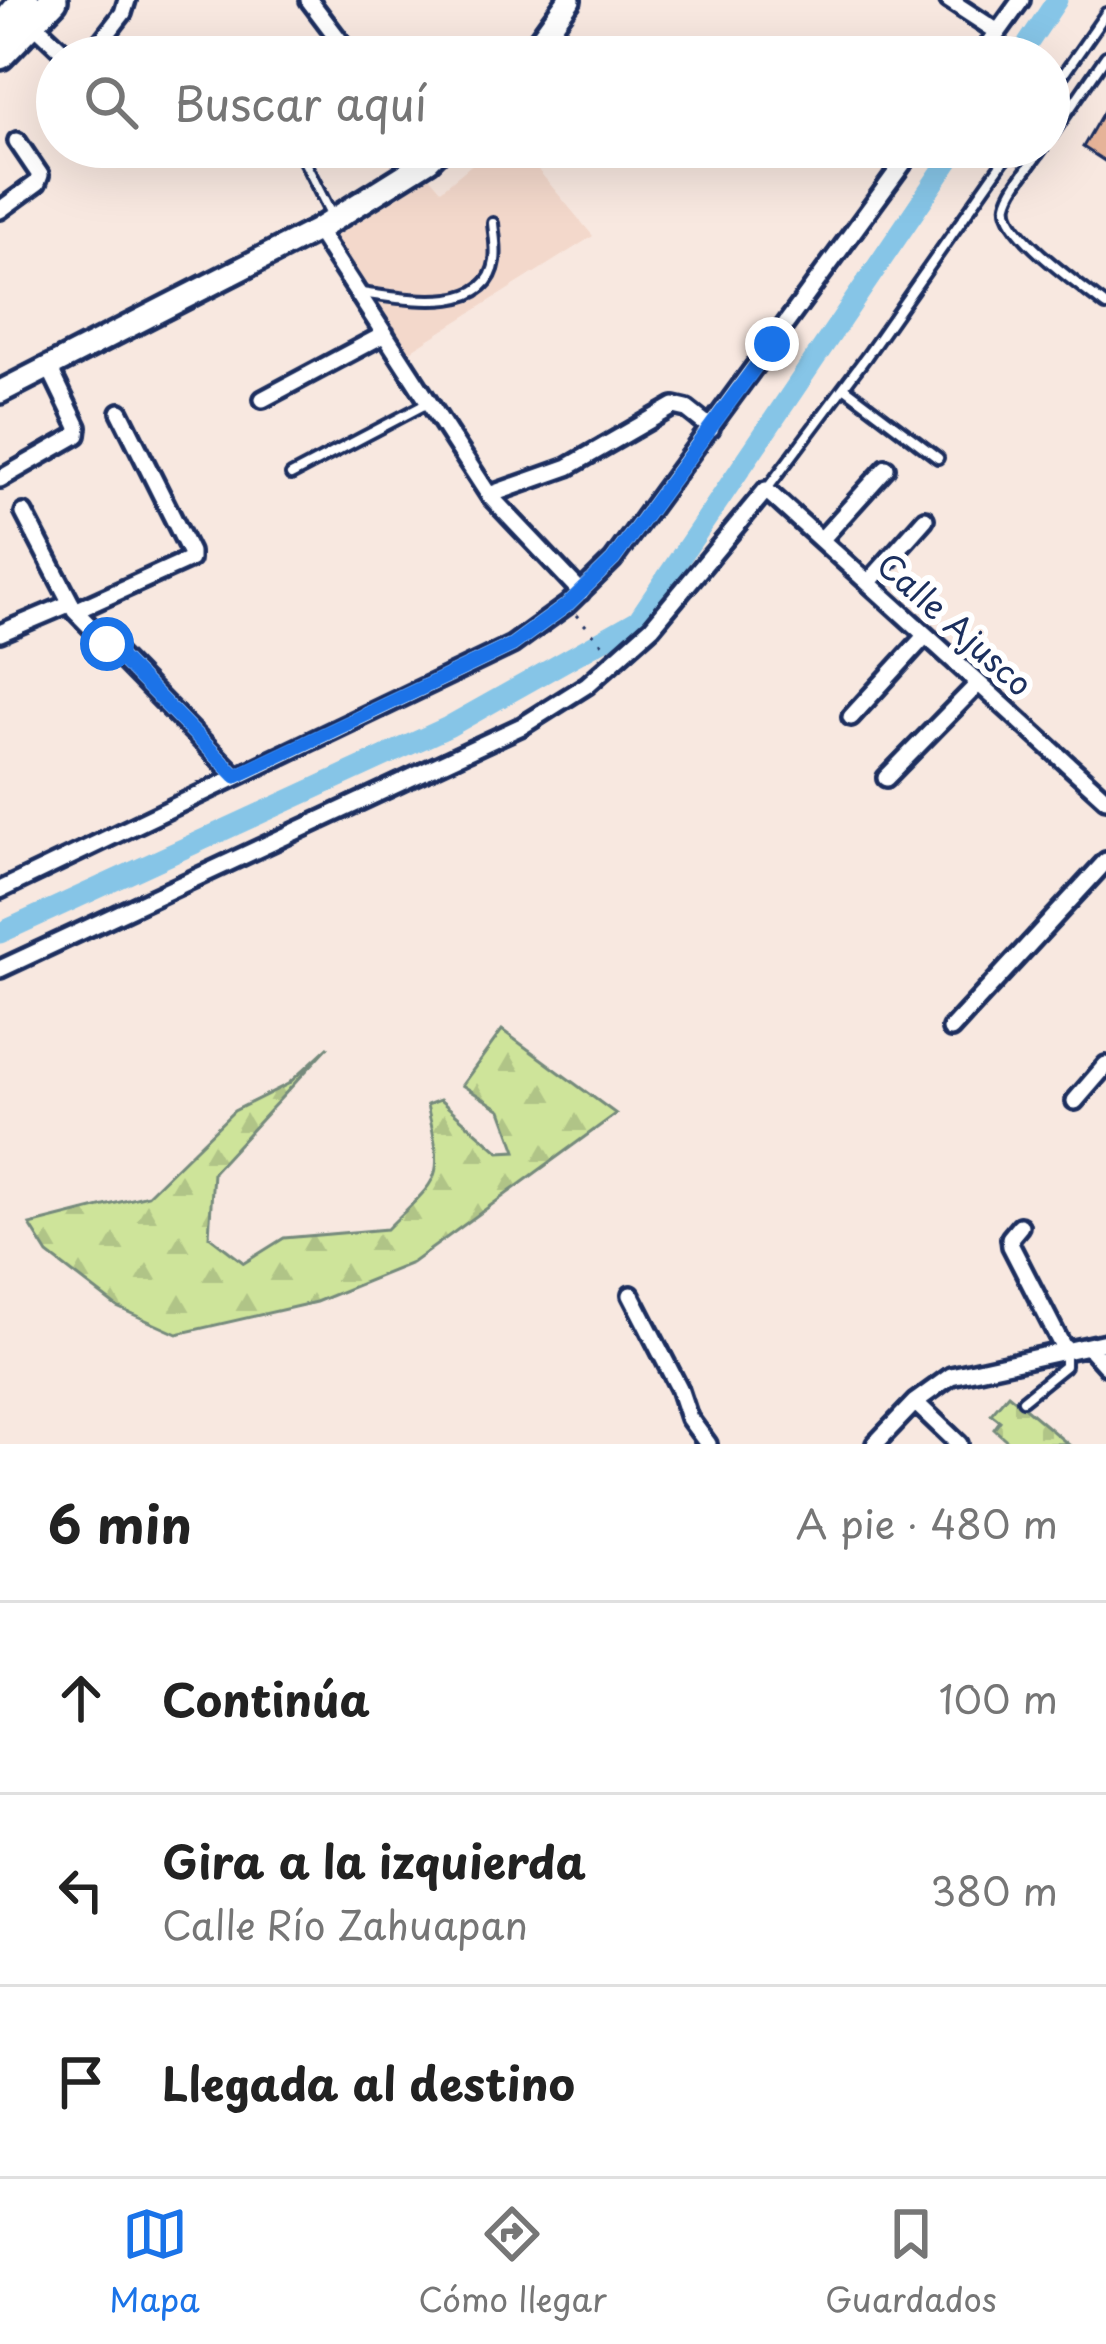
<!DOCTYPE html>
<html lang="es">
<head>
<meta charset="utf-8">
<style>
	body { margin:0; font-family:"Playpen Sans",sans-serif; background:#f2f2f2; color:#222 }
	.stop { position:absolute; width:36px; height:36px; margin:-27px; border:9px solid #1a73e8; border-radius:50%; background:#fff }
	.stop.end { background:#1a73e8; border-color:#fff; box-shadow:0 3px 12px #0008 }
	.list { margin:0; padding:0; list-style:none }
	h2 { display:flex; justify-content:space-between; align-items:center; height:156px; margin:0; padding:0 48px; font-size:51px }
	h2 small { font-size:39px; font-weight:400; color:#767676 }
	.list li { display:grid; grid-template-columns:78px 1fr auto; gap:36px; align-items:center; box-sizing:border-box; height:192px; padding:0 48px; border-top:3px solid #e0e0e0 }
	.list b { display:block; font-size:45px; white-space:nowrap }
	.list p { margin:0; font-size:39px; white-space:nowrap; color:#767676 }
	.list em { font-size:39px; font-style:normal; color:#767676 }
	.icon { flex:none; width:66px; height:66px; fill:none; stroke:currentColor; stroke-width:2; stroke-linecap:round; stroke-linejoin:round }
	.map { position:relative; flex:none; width:1106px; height:1444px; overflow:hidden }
	.search { position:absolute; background:#fff; box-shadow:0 12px 48px #0002; left:36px; right:36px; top:36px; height:132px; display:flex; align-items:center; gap:30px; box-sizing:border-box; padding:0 42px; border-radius:66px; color:#767676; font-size:45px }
	.sheet { height:732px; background:#fff }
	nav { display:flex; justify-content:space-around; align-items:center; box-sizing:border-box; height:168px; border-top:3px solid #e0e0e0; background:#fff; font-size:33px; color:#767676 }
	nav a { display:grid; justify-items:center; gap:6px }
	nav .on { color:#1a73e8 }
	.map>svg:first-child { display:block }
</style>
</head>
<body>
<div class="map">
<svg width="1106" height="1444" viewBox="0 0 1106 1444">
	<defs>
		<pattern id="forest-firs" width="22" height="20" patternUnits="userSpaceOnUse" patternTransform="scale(3)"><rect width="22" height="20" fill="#cee49a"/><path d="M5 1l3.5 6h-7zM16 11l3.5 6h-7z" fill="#b0c487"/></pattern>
		<pattern id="cemetery-stones" width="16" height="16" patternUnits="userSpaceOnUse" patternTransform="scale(3)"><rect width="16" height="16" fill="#cee49a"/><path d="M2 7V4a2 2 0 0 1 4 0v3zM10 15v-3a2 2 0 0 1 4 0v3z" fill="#b0c487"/></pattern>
	</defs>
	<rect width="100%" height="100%" fill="#f8e8e0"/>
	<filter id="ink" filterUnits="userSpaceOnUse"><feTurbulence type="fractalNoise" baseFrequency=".00833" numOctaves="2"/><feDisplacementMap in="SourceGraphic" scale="24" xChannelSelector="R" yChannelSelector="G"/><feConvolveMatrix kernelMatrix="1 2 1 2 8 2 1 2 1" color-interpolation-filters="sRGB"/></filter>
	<g filter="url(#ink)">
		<path fill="#f3d8cb" d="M493,147h26l74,89 -186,117 -77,-116 98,-62 13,15z"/>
		<path fill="url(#forest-firs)" stroke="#748a7c" stroke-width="3" d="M502,1030l114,84 -204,149 -96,39 -139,32 -60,-27 -69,-53 -18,-29 118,-30 86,-84 54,-27 41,-38 -116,126 -4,64 35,27 40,-25 103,-9c54,-54 58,-47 40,-124l13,-5 59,52 17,-1 -15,-41 -39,-25z"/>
		<path fill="url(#cemetery-stones)" stroke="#748a7c" stroke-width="3" d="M1008,1394l60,50h-57l-17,-15 6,-8 -9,-7z"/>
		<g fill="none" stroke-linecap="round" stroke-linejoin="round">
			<path stroke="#86c5e7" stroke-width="21" d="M1019,57l38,-57
				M0,933l448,-206 190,-107 320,-473"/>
		</g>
		<path fill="#e6b499" stroke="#1b2f5e" stroke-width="3" d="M1106,107v55l-23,-15z"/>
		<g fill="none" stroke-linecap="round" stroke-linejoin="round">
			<defs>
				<path id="lane" d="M1049,95l57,-82
					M1049,139l57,-83
					M297,147l36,71
					M1043,147c-10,16 -32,39 -36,57 -6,28 77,84 99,102
					M360,293c38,4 127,25 135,-32 2,-12 -1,-26 -2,-38
					M844,387l94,71
					M291,475l137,-72
					M767,489l99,-132 147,-210
					M1023,1400l42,-34v-14"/>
				<path id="street" d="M309,0l43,57
					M949,0l49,32
					M32,22l37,35
					M89,57l34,-44 4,-13
					M980,57l41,-57
					M0,210l37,-27 3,-8 -23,-34
					M317,230l172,265 92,97
					M263,399l122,-65
					M0,479l77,-44 1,-8 -28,-58
					M489,495l79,-28 106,-61 13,3 24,19
					M24,513l51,98 161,165
					M821,540l65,-72
					M868,583l57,-64
					M75,611l115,-52v-7l-70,-140
					M0,633l71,-30
					M851,717l74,-81
					M886,778l92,-94
					M0,890l512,-245 55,-40 46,-45 302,-413
					M0,969l522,-243 65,-41 65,-58 114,-137 340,309
					M951,1029l155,-168
					M1075,1101l31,-36
					M1020,1226l-10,12 1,8 54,105
					M631,1295l48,93 10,30 19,26
					M1089,1347l17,19
					M915,1402l44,42
					M875,1444l40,-42 36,-26 155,-34"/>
				<path id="secondary" d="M528,57l41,-57
					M0,392l317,-162 112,-70 13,-13"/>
				<path id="highway" d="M0,30l25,-30
					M0,55l53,-55"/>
			</defs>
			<use href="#lane" stroke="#1b2f5e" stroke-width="16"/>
			<use href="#street" stroke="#1b2f5e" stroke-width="24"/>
			<use href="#secondary" stroke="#1b2f5e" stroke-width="30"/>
			<use href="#highway" stroke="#1b2f5e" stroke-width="36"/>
			<path stroke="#1b2f5e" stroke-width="3" stroke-dasharray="3 9" stroke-linecap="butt" d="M576,615l30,33"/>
			<use href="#lane" stroke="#fff" stroke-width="8"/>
			<use href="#street" stroke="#fff" stroke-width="15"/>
			<use href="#secondary" stroke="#fff" stroke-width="21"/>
			<use href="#highway" stroke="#fff" stroke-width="27"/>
		</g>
	</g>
	<g fill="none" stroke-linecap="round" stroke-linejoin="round" filter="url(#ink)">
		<path stroke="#1a73e8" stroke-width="15" d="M107,644l129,132 276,-131 55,-40 46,-45 159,-216"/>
	</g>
	<g text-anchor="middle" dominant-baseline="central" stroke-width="12" stroke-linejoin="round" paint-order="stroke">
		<g font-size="33" fill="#1b2f5e" stroke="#fff">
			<text transform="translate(956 623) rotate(42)">Calle Ajusco</text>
		</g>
	</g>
</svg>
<div class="stop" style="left:107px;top:644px"></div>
<div class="stop end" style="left:772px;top:344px"></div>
<div class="search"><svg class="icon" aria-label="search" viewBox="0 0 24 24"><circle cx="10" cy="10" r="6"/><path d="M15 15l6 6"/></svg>Buscar aquí</div>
</div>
<section class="sheet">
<h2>6 min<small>A pie · 480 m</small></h2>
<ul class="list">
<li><svg class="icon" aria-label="ahead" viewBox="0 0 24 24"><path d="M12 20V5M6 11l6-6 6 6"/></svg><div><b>Continúa</b></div><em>100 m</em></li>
<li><svg class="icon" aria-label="left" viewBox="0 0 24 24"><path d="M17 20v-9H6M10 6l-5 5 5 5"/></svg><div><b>Gira a la izquierda</b><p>Calle Río Zahuapan</p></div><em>380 m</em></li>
<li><svg class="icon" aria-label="arrive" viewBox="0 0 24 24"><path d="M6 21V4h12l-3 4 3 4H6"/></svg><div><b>Llegada al destino</b></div></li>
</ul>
</section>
<nav>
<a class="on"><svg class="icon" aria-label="map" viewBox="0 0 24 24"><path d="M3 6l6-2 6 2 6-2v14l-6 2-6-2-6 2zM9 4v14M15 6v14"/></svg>Mapa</a>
<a><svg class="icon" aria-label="directions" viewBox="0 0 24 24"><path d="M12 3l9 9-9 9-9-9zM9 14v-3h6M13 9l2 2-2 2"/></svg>Cómo llegar</a>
<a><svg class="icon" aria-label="saved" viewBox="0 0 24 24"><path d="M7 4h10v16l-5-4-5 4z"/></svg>Guardados</a>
</nav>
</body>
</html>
